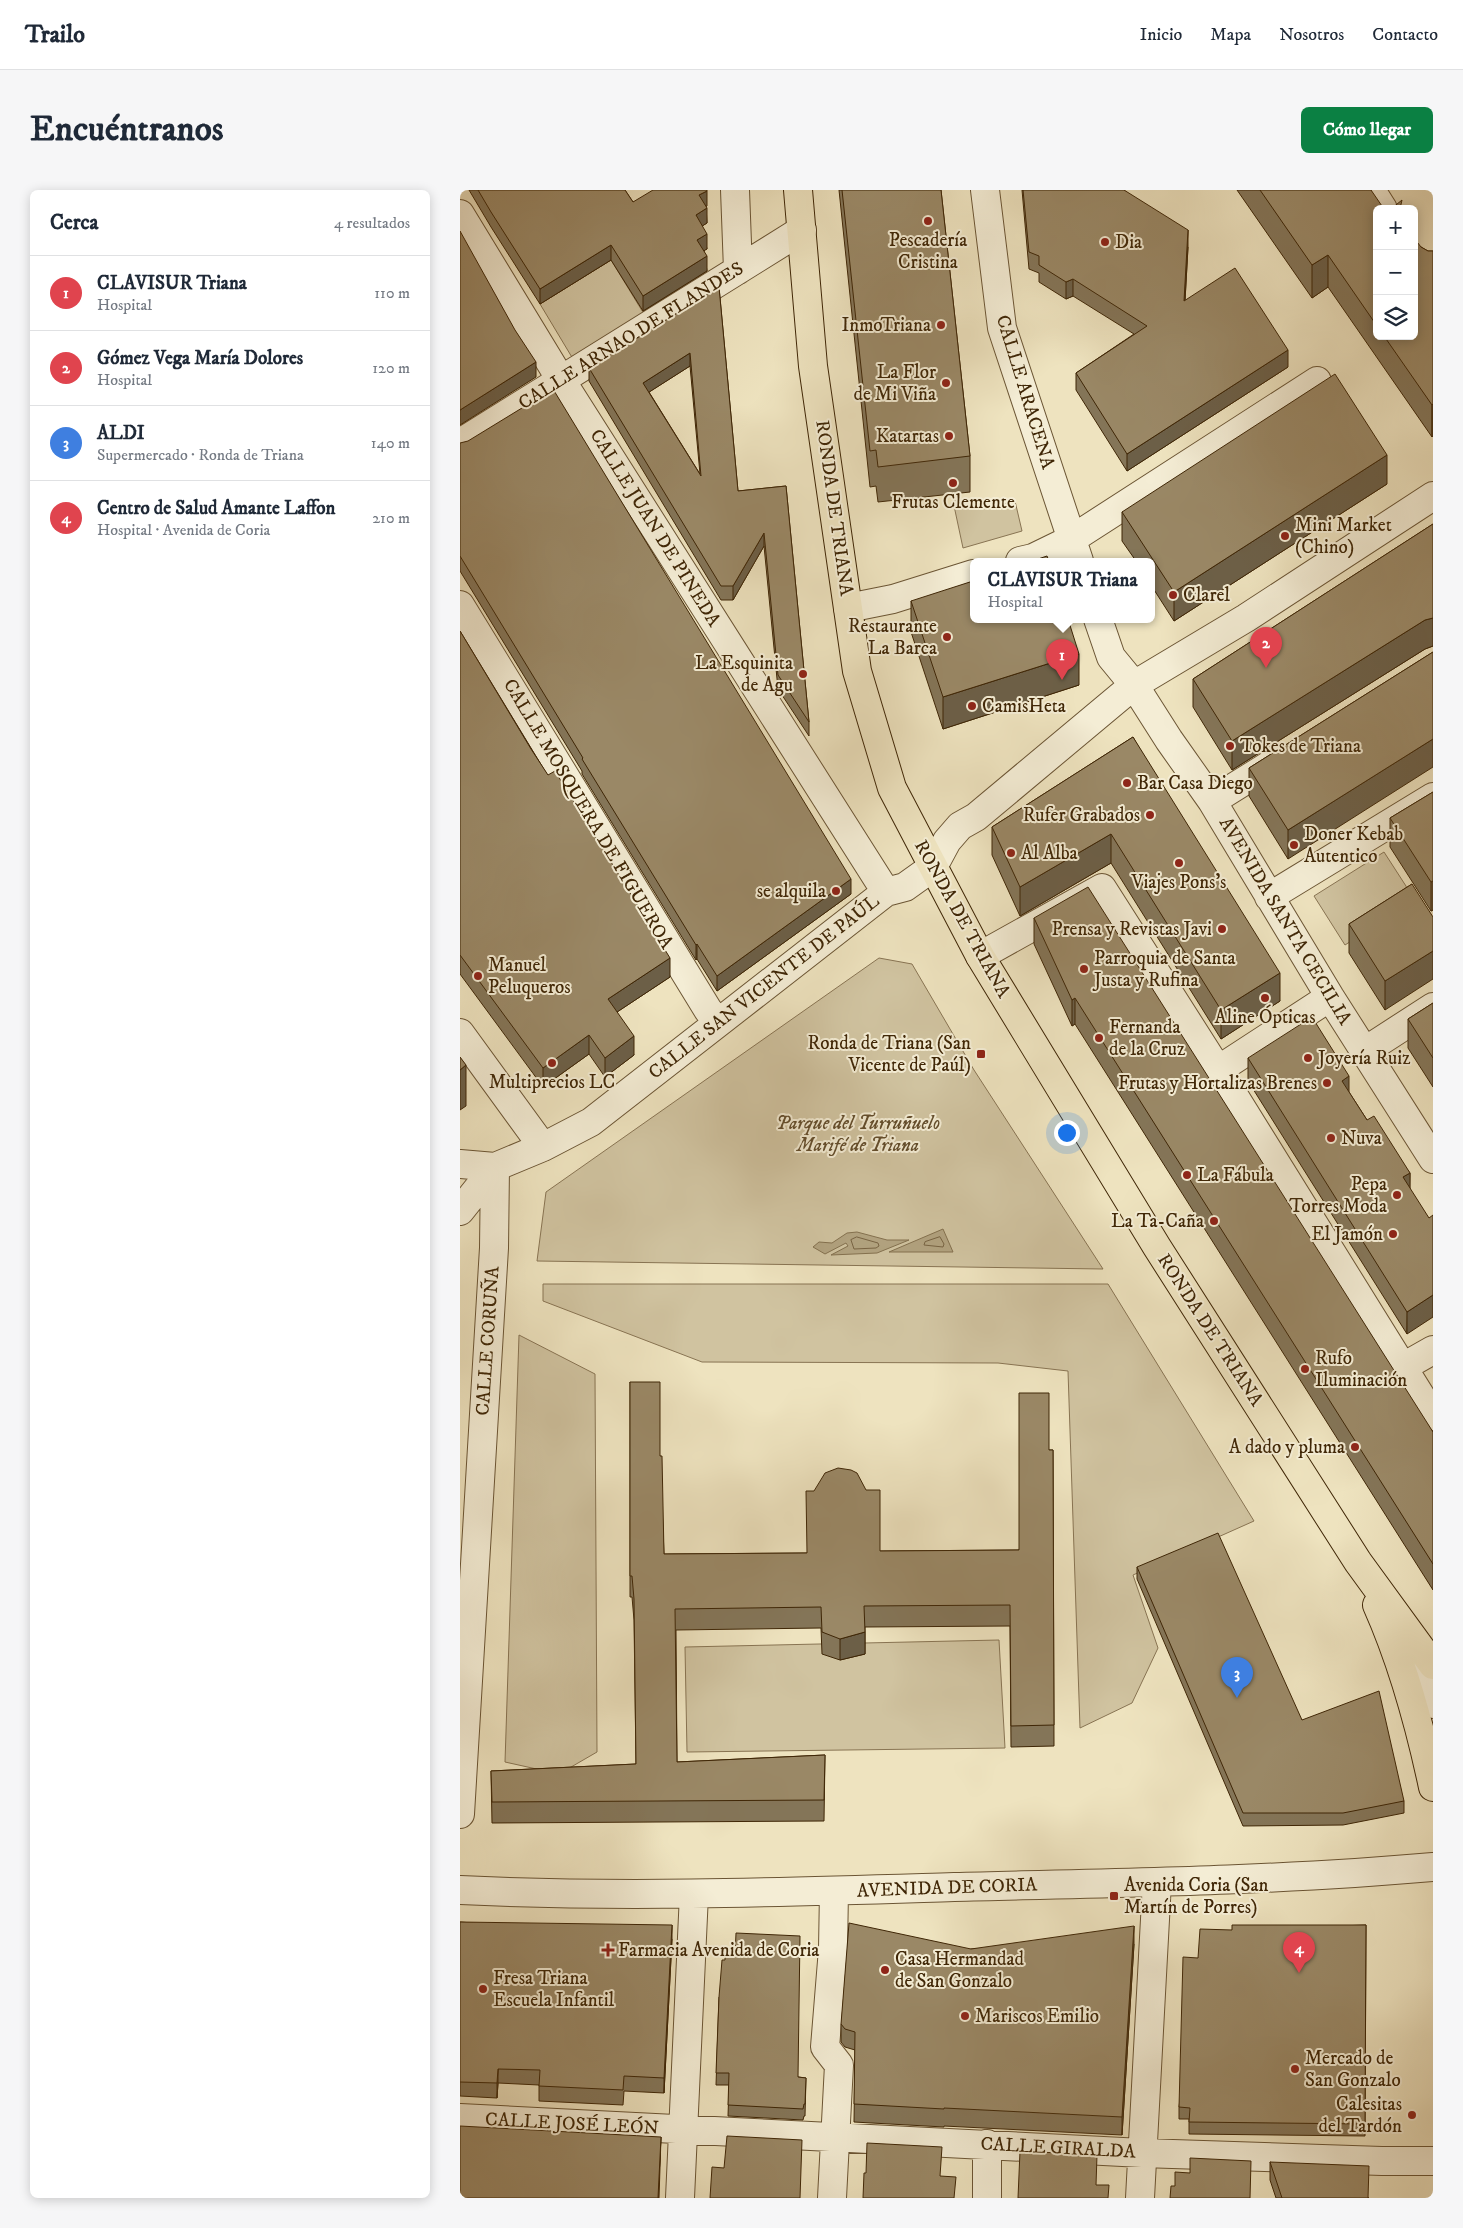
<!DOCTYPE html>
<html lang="es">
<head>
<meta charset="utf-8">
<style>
	body { margin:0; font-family:"IM FELL DW Pica",serif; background:#f6f6f7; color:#1f2937 }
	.controls { position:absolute; right:15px; top:15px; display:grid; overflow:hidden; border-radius:8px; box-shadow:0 2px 12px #0003 }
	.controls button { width:45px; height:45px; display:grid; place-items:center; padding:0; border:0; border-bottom:1px solid #e0e1e3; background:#fff; color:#1f2937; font:25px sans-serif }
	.you { position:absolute; left:606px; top:942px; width:18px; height:18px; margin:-12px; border:4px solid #fff; border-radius:50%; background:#1a73e8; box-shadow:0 0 0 8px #1a73e833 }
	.badge { display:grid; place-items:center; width:32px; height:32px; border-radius:50%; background:#0b8043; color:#fff; font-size:16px; font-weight:700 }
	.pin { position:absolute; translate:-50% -41px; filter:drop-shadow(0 1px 2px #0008) }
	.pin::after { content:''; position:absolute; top:26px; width:18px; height:15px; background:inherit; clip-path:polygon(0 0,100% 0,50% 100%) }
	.popup { position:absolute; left:510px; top:368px; width:185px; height:65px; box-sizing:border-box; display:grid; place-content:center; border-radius:8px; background:#fff; filter:drop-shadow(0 1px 4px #0005); font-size:16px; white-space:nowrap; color:#747a83 }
	.popup b { font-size:19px; color:#1f2937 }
	.popup::after { content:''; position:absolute; left:50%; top:100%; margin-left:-10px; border:10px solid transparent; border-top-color:#fff }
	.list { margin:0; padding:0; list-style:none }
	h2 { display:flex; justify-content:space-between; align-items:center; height:65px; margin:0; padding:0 20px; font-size:21px }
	h2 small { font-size:16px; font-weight:400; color:#747a83 }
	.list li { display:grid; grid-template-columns:32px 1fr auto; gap:15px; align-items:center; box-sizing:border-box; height:75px; padding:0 20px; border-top:1px solid #e0e1e3 }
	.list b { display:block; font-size:19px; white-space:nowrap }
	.list p { margin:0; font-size:16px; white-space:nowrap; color:#747a83 }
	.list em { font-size:16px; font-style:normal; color:#747a83 }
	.icon { flex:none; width:28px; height:28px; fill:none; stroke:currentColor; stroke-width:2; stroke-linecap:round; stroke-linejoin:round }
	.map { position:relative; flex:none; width:973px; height:2008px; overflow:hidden; border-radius:8px }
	header { display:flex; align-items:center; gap:30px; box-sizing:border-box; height:70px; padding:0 25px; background:#fff; border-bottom:1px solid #e0e1e3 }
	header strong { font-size:24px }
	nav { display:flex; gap:28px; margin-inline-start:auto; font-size:18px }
	.intro { display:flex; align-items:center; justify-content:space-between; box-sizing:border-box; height:120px; padding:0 30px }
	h1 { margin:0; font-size:35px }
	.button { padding:12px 22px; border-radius:8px; background:#0b8043; color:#fff; font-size:18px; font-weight:700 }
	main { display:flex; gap:30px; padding:0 30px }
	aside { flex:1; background:#fff; border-radius:8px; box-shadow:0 2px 12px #0003 }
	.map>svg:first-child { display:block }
</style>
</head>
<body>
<header>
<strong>Trailo</strong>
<nav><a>Inicio</a><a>Mapa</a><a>Nosotros</a><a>Contacto</a></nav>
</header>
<div class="intro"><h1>Encuéntranos</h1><a class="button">Cómo llegar</a></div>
<main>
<aside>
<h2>Cerca<small>4 resultados</small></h2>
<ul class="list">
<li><span class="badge" style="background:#e0444e">1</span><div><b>CLAVISUR Triana</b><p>Hospital</p></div><em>110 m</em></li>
<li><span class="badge" style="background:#e0444e">2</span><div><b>Gómez Vega María Dolores</b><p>Hospital</p></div><em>120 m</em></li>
<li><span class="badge" style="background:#3f7fe0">3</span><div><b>ALDI</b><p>Supermercado · Ronda de Triana</p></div><em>140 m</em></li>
<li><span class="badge" style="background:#e0444e">4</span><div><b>Centro de Salud Amante Laffon</b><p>Hospital · Avenida de Coria</p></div><em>210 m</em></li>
</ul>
</aside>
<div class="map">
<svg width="973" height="2008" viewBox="0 0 973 2008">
	<rect width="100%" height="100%" fill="#eee3bf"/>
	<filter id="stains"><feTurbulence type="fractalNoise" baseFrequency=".004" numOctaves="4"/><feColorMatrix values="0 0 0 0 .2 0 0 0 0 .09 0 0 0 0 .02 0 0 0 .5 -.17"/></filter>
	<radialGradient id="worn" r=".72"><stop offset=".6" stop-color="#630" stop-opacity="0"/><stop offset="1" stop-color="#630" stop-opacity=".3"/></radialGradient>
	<path fill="#d0c3a0" stroke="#887453" d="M151,70l33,54 -71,45 -33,-55z
		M543,310v4l12,-3 7,30 -59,17 -10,-47z
		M924,662l31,48 -70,45 -31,-49z
		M419,768l33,6 62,106 129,199 -566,-8 9,-69z
		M83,1094h565l146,237 -121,54 25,73 -26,55 -52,25 -12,-357 -70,-8 -296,-1 -159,-61z
		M59,1145l76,39 2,378 -38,22 -54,-12z
		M539,1450l6,108 -318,4 -2,-105z"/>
	<path fill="#b2a380" stroke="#84714f" d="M483,1039l10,23h-64z
		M397,1042l30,8h22l-32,13 -46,2 17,-9 -2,-3 -21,11 -12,-7 6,-5 13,1 15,-10z"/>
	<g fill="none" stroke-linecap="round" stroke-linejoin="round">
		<path stroke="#786443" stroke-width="1" d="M397,1047l21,6 1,3 -3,2 -22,1 -3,-9z
			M480,1047l4,7 -1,3 -19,-2 1,-3z"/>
		<defs>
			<path id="minor" d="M275,0l3,80
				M525,0l17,138 77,233
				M911,0l12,19
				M0,24l101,166 325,512
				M0,253l342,-213
				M560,371l13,-3 39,-19 245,-158
				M0,415l248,405 10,12
				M388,418l45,-9 80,-25
				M638,429l13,38 23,28 35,55 43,61 118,196 103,162
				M752,611l69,-43
				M809,707l164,-100
				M520,766l122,-68 116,182 215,346
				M0,843l83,114
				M905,861l68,-44
				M758,880l112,-73
				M0,974l35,3
				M0,1021l35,-44 48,-20 48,-25 295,-230 19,-5 28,-20 14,-26 13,-15 16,-9 158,-132 112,-67 187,-122
				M943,1177l30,-17
				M941,1462l32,52
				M0,1624l34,-566 1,-81
				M0,1700c164,8 330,2 494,-3 160,-4 320,-6 479,-20
				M0,1928l682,35 240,8h51
				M220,2008l14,-304
				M372,2008l7,-133 -14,-18 8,-98 1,-58
				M527,2008v-54
				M680,2008l17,-316"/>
			<path id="major" d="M338,0l15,176 44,305 35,117 88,168 177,291 201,315 75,103
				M917,1415c25,56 43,121 56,182"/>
		</defs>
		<use href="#minor" stroke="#6b5534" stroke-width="30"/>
		<use href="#major" stroke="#3f2606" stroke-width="30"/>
		<use href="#minor" stroke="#f4edd5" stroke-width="28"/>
		<use href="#major" stroke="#eee3bf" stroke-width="28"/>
	</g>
	<path fill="#847558" stroke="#3f2606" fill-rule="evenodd" d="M9,0h156l8,12 74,4h-1l1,17 -5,3 5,23 -3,1 3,21 -64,40 -32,-51 -71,44 -49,-77z
		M379,0h102l29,266v36l-92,10 -2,-16 -6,1z
		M562,0h102l64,57 -3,54 103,66 -161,104 -51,-81v-17l58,-39 -61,-38 -7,3 -27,-17v-9l-10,-4z
		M777,0h134l6,19v127h37l7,-89 7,4h5l-1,186 -104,-150 -16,11z
		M259,97l19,204 48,-5 23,236v14l-31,-47 -14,-143 -31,54h-12l-132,-219v-13zM230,176l10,108 -51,-82z
		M0,253l391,451 -134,97 -20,-32 -1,1 -114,-186v-3l-122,-200z
		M927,294l-213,137 -23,-36v-24h-15l-14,-20v-29z
		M973,334v122l-8,3 -193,121 -39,-63v-28z
		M451,411l168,84 -136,44 -32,-97z
		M0,441l210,346 -53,35 17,43 -29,22 -16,-23 -46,33 -83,-113z
		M973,462l-145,207 -39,-63v-28z
		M673,547l147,264 -59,38 -110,-176 -91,53 -28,-61v-28z
		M973,602v118l-2,1 -41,-64v-29z
		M952,694l-27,126 -36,-57v-29z
		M574,728l399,514v158l-358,-566 -3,2 -38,-82z
		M973,813v84l-25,-39v-29z
		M788,868l101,34 18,28 43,53 -3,161 -159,-253z
		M170,1192l30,74 4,98 143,-1 73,-2 139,-1 30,-100h4l1,296 -43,1 -1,-121 -145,1v27l-25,6 -18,-6 -1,-26 -145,2 1,132 148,-7 -1,66 -332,2 -1,-52 145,-7 -2,-144 -2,-23h-2z
		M677,1377l165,153 102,81v12l-61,12 -100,1 -106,-247z
		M0,1732l212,17 -8,154 -40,-2 -1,14 -84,-4v-16l-41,-2 -1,15 -37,-2z
		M906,1735l-1,211 -176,-2v-15h-10v-12l19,-149 34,-28z
		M674,1754l-12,191 -178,-9v1l-90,-5 1,-72 -10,-3 -4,-5v-18l130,-75z
		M259,1807l79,80 8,1 -1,38h-1l-1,4 -75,-4 1,-31h-13z
		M810,1972l99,36h-93l-6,-18z"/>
	<path fill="#6c5f47" stroke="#3f2606" d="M247,1v15l-8,4v-15z
		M247,18v15l-11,7v-15z
		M728,40v17l-4,71v-17z
		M247,44v15l-10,6v-15z
		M151,55v15l-71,44v-15z
		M868,65v32l-16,11v-33z
		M247,66v15l-64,40v-15z
		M613,89v17l-7,3v-17z
		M828,160v17l-161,104v-17z
		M230,163v13l-47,30v-13z
		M76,172v15l-76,48v-15z
		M973,214v32l-1,1v-32z
		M927,265v29l-213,137v-29z
		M304,343v13l-31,54v-14z
		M973,428v28l-8,3 -193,121v-29l193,-121z
		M619,464v31l-136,44v-32z
		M973,549v28l-145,92v-29z
		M651,644v29l-91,53v-29z
		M391,689v15l-134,97v-15z
		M973,691v29l-2,1v-29z
		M237,754v15l-1,1v-15z
		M973,761v28l-48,31v-29z
		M210,768v19l-62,41v-19z
		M820,783v28l-59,38v-29z
		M615,808v26l-3,2v-26z
		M129,845v19l-46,33v-19z
		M174,846v19l-29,22v-19z
		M6,875v41l-6,4v-40z
		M889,886v23l-7,-18z
		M950,983v22l-7,-18z
		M973,1105v22l-26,17v-22z
		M405,1442v22l-25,6v-21z
		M212,1735v14l-8,154v-15z
		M674,1736v18l-12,191v-18z
		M38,1879v14l-1,15v-15z
		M201,1947l-2,61h-1z"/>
	<path fill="#9a8866" stroke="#3f2606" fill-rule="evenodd" d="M18,0h147l8,12 20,-12h54v1l-8,4 8,13 -11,7 11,19 -10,6 10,16 -64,40 -32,-51 -71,44 -49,-77z
		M382,0h99l29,266 -92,11 -2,-17 -6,1z
		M563,0h101l64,40 -4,71 51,-33 53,82 -161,104 -51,-81 71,-47 -74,-47 -7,3 -27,-17v-9l-10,-4z
		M800,0h111l13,19h-7v117l-49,-71 -16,10z
		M942,10l-2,9h-9z
		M0,41l55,99 21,32 -76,48z
		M954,48l7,9 7,4h5v153l-1,1 -48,-69h30z
		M259,97l19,204 48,-5 23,236 -31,-47 -14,-142 -31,53h-12l-132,-218zM230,163l11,123 -58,-93z
		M875,184l52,81 -213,137 -52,-80z
		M93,199l298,490 -134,97 -20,-32 -1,1 -114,-186 1,-1 -123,-202v-113l8,-2z
		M973,334v94l-8,2 -193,121 -39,-62z
		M587,366l2,5h-17z
		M513,391v38h95l11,35 -136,43 -32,-96z
		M0,441l71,118 17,26 7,-4 115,187 -62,41 26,37 -29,22 -16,-23 -46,33 -83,-113z
		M973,462v87l-145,91 -39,-62z
		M673,547l147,236 -59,37 -110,-176 -91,53 -28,-60z
		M973,602v89l-2,1 -41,-64z
		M952,694l21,33v34l-48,30 -36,-57z
		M628,697l345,545v132l-358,-566 -3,2 -38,-82z
		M973,813v55l-25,-39z
		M852,827l37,59 -7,5 25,39 7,-4 36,57 -7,4 26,41 4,-3v80l-26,17 -159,-254z
		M0,867l6,8 -6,5z
		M170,1192h30v74h2l2,98 143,-1 -1,-62h8l11,-18 13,-5 13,2 6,3 9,17h14v61l139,-1v-157h30v57h4l1,275 -43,1 -1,-121 -146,1 1,26 -25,7 -18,-7 -1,-25 -146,2 2,153 148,-7 -1,45 -332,2 -1,-31 145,-7 -2,-165 -2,-23h-2z
		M758,1343l84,187 77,-29 25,110 -61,12h-100l-106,-246z
		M0,1732l212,3 -8,153 -40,-2 -1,14 -84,-4 1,-16 -42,-1 -1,14 -37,-1z
		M389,1733l122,26 163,-23 -12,191 -178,-9v1l-90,-5 1,-72 -10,-3 -4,-5z
		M772,1735h134l-1,199 -176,-2 1,-14 -11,-1 4,-150 15,1 2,-29 32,1z
		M276,1743l64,3 -2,141 8,1 -1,26h-1l-1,5 -75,-4 1,-32h-13l3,-76 3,-37h3v-5l10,1z
		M0,1936l201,11 -3,61h-198z
		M267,1946l75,4 -2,58h-90l2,-31 12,1z
		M407,1953l75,4 -2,29 16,1 -2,21h-91l1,-25h2z
		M560,1961l77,4 -1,30h13l-1,13h-90z
		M730,1968l61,3 -1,37h-80l1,-12h4v-14l15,1z
		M810,1972l99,4 -1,32h-86z"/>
	<g fill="#8f2418" stroke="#f4edd5" stroke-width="2">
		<circle cx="468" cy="31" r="5"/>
		<circle cx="645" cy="52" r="5"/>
		<circle cx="481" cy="135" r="5"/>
		<circle cx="486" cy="193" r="5"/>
		<circle cx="489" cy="246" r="5"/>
		<circle cx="493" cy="293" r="5"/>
		<circle cx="825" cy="346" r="5"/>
		<circle cx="713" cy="405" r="5"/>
		<circle cx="487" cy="447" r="5"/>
		<circle cx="343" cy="484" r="5"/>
		<circle cx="512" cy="516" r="5"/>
		<circle cx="770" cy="556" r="5"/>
		<circle cx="667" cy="593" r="5"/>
		<circle cx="690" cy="625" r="5"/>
		<circle cx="834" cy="655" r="5"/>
		<circle cx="551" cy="663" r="5"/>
		<circle cx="719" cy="673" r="5"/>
		<circle cx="376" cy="701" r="5"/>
		<circle cx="762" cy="739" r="5"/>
		<circle cx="624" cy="779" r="5"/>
		<circle cx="18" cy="786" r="5"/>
		<circle cx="805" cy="808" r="5"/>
		<circle cx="639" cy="848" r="5"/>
		<rect x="516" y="859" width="10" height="10" rx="2.5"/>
		<circle cx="848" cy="868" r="5"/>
		<circle cx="92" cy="873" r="5"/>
		<circle cx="867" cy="893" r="5"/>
		<circle cx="871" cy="948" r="5"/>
		<circle cx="727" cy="985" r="5"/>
		<circle cx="937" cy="1005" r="5"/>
		<circle cx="754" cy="1031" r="5"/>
		<circle cx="933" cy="1044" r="5"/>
		<circle cx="845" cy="1179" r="5"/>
		<circle cx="895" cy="1257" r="5"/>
		<rect x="649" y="1701" width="10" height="10" rx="2.5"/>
		<path d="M145.5 1752.5h5v5h5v5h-5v5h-5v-5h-5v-5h5z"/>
		<circle cx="425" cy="1780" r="5"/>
		<circle cx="23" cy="1799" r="5"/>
		<circle cx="505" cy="1826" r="5"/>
		<circle cx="835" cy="1879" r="5"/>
		<circle cx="952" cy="1925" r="5"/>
	</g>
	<g text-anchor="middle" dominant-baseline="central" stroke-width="4" stroke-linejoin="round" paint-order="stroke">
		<g font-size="19" fill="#3f2606" stroke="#f4edd5" text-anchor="start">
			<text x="468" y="50" text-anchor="middle">Pescadería<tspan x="468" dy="22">Cristina</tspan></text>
			<text x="655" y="52">Dia</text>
			<text x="471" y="135" text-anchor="end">InmoTriana</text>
			<text x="476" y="182" text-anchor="end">La Flor<tspan x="476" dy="22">de Mi Viña</tspan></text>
			<text x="479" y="246" text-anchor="end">Katartas</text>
			<text x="493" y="312" text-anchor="middle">Frutas Clemente</text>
			<text x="835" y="335">Mini Market<tspan x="835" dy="22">(Chino)</tspan></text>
			<text x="723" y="405">Clarel</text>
			<text x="477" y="436" text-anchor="end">Restaurante<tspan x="477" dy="22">La Barca</tspan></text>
			<text x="333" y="473" text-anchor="end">La Esquinita<tspan x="333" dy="22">de Agu</tspan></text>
			<text x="522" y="516">CamisHeta</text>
			<text x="780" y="556">Tokes de Triana</text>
			<text x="677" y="593">Bar Casa Diego</text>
			<text x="680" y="625" text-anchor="end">Rufer Grabados</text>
			<text x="844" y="644">Doner Kebab<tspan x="844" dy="22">Autentico</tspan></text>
			<text x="561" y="663">Al Alba</text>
			<text x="719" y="692" text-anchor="middle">Viajes Pons's</text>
			<text x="366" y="701" text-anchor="end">se alquila</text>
			<text x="752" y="739" text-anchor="end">Prensa y Revistas Javi</text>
			<text x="634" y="768">Parroquia de Santa<tspan x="634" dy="22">Justa y Rufina</tspan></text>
			<text x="28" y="775">Manuel<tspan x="28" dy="22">Peluqueros</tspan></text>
			<text x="805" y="827" text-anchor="middle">Aline Ópticas</text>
			<text x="649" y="837">Fernanda<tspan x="649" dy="22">de la Cruz</tspan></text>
			<text x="511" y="853" text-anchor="end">Ronda de Triana (San<tspan x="511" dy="22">Vicente de Paúl)</tspan></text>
			<text x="858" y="868">Joyería Ruiz</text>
			<text x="92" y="892" text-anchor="middle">Multiprecios LC</text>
			<text x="857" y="893" text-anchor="end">Frutas y Hortalizas Brenes</text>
			<text x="881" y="948">Nuva</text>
			<text x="737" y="985">La Fábula</text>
			<text x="927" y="994" text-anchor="end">Pepa<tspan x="927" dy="22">Torres Moda</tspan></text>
			<text x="744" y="1031" text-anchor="end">La Ta-Caña</text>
			<text x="923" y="1044" text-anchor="end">El Jamón</text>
			<text x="855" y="1168">Rufo<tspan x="855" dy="22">Iluminación</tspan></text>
			<text x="885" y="1257" text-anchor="end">A dado y pluma</text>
			<text x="664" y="1695">Avenida Coria (San<tspan x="664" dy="22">Martín de Porres)</tspan></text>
			<text x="158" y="1760">Farmacia Avenida de Coria</text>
			<text x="435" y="1769">Casa Hermandad<tspan x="435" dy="22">de San Gonzalo</tspan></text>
			<text x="33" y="1788">Fresa Triana<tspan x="33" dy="22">Escuela Infantil</tspan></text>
			<text x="515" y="1826">Mariscos Emilio</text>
			<text x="845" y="1868">Mercado de<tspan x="845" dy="22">San Gonzalo</tspan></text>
			<text x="942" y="1914" text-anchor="end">Calesitas<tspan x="942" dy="22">del Tardón</tspan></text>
		</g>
		<g font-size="19" fill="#3f2606" stroke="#f4edd5">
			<text transform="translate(171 146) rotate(-32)">CALLE ARNAO DE FLANDES</text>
			<text transform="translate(565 202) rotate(73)">CALLE ARACENA</text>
			<text transform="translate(374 318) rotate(82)">RONDA DE TRIANA</text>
			<text transform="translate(195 338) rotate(58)">CALLE JUAN DE PINEDA</text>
			<text transform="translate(128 624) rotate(59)">CALLE MOSQUERA DE FIGUEROA</text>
			<text transform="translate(502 729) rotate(61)">RONDA DE TRIANA</text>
			<text transform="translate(825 731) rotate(59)">AVENIDA SANTA CECILIA</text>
			<text transform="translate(304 797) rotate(-38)">CALLE SAN VICENTE DE PAÚL</text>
			<text transform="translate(750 1140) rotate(57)">RONDA DE TRIANA</text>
			<text transform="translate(28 1151) rotate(-86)">CALLE CORUÑA</text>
			<text transform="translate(487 1698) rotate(-2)">AVENIDA DE CORIA</text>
			<text transform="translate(112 1934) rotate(3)">CALLE JOSÉ LEÓN</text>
			<text transform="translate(598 1958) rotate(3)">CALLE GIRALDA</text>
		</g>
		<g font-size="19" font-style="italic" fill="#634d2c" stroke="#f4edd5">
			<text x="398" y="933">Parque del Turruñuelo<tspan x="398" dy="22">Marifé de Triana</tspan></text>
		</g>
	</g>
	<rect width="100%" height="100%" filter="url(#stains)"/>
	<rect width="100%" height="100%" fill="url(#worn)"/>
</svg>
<div class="controls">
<button>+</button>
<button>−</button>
<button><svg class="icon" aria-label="layers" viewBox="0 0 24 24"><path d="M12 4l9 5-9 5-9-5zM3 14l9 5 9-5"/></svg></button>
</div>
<div class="you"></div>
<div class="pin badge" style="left:602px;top:490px;background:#e0444e">1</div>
<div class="popup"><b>CLAVISUR Triana</b>Hospital</div>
<div class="pin badge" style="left:806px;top:478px;background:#e0444e">2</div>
<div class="pin badge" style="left:777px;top:1508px;background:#3f7fe0">3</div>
<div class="pin badge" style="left:839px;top:1783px;background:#e0444e">4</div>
</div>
</main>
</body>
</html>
